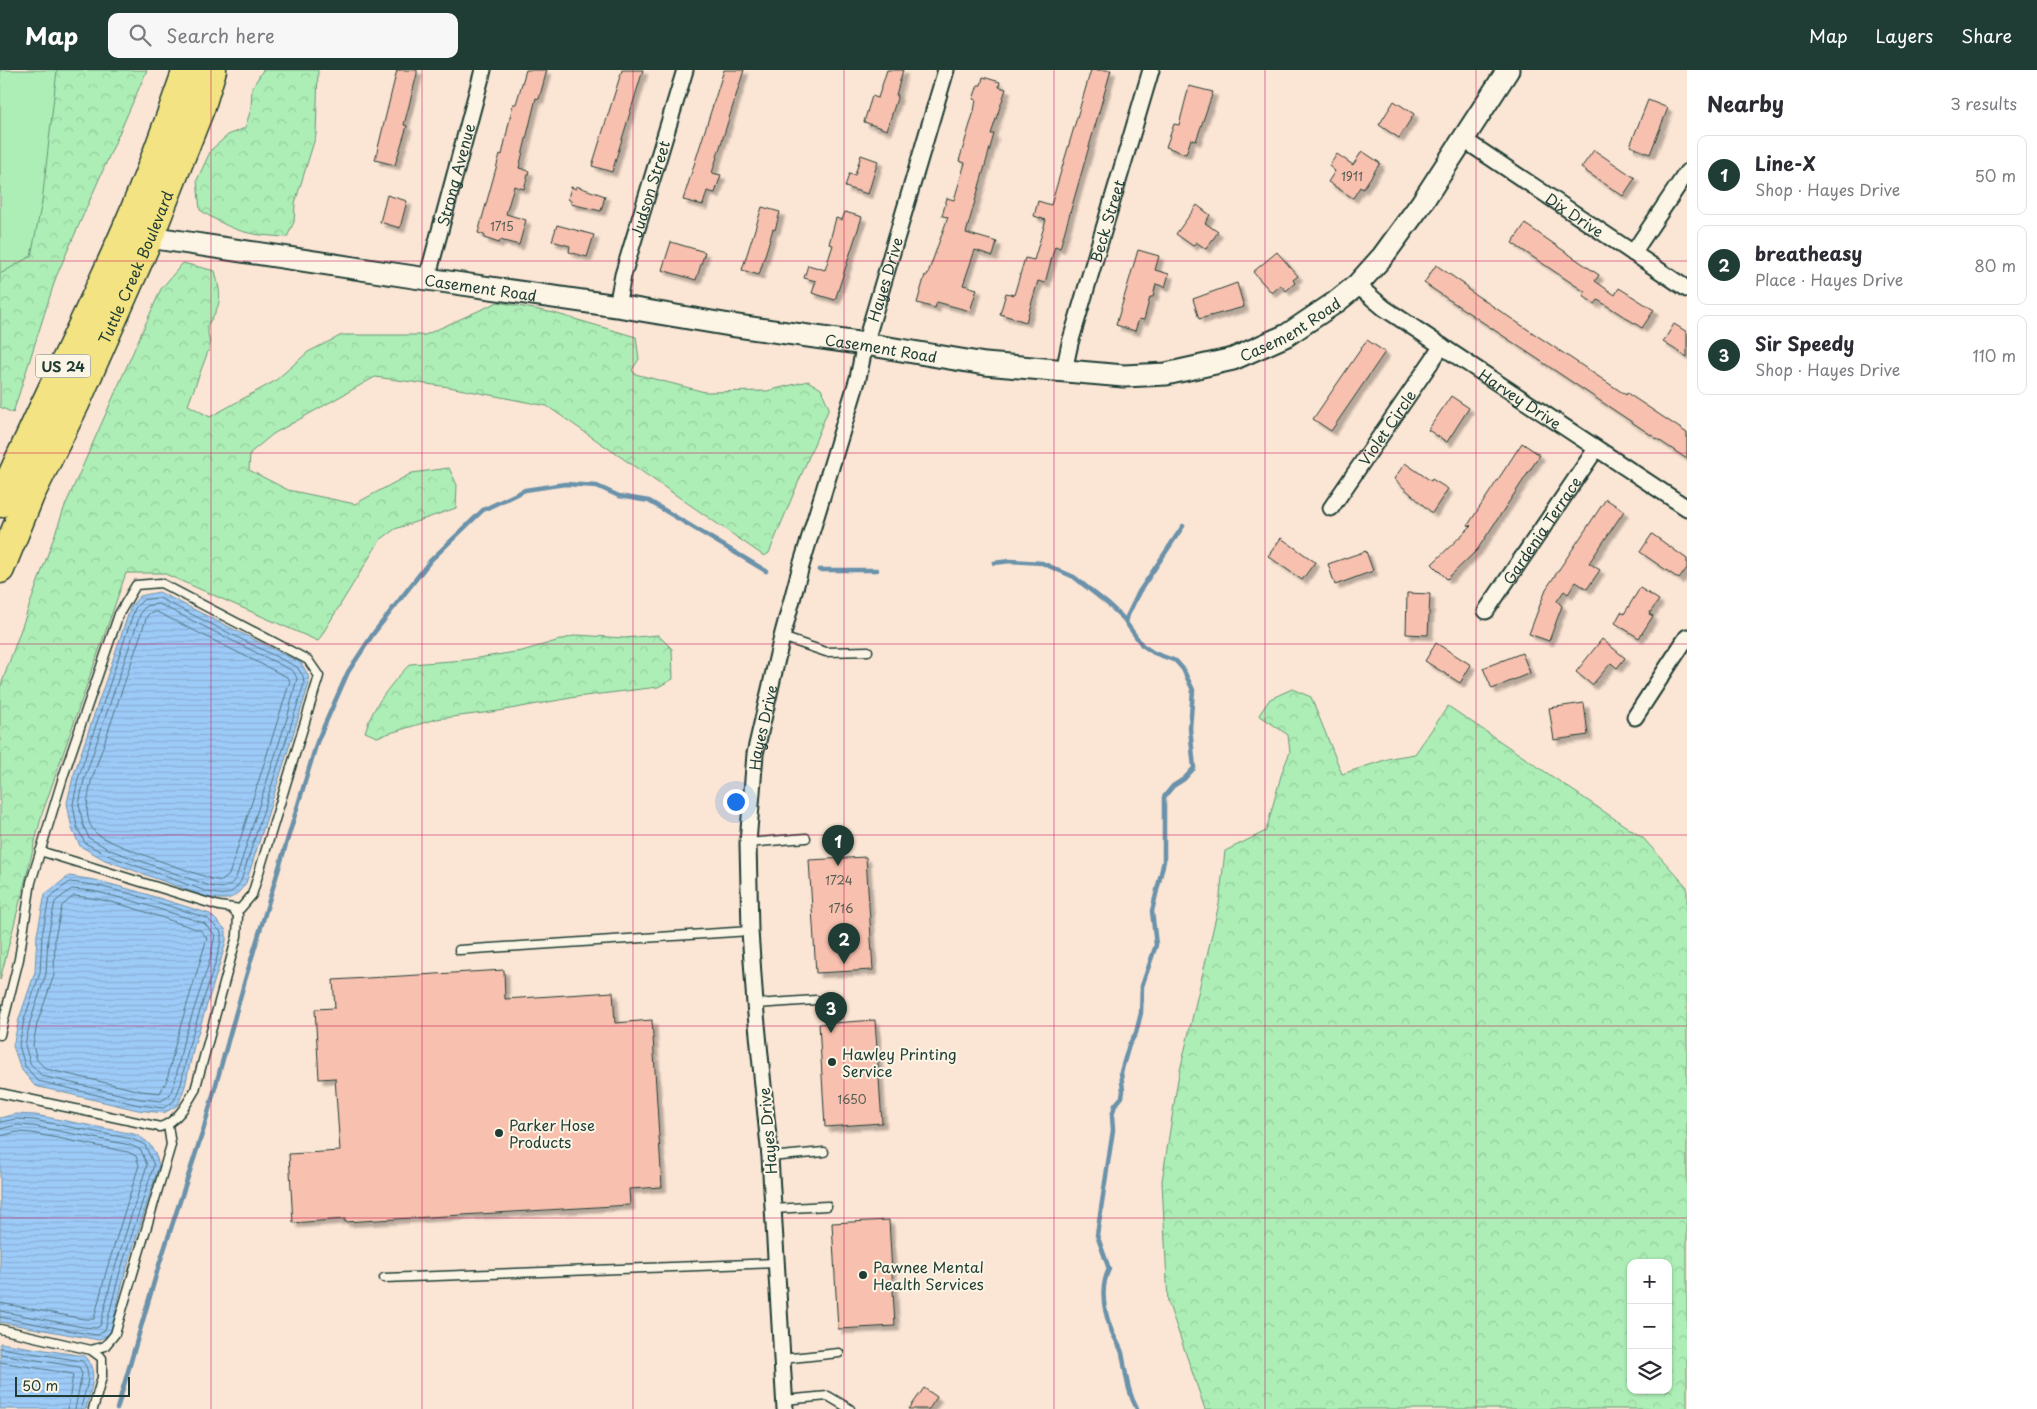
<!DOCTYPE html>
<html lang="en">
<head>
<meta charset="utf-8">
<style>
	body { margin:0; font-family:"Playpen Sans",sans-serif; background:#f7f7f7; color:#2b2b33 }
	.controls { position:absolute; right:15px; bottom:15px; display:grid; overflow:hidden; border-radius:10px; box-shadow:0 1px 4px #0004 }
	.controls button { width:45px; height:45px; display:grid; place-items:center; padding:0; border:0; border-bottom:1px solid #e1e1e2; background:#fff; color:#2b2b33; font:25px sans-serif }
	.scale { position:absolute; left:15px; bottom:12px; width:115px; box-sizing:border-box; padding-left:5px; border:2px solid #1f3d34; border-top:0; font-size:14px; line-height:18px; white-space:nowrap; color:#1f3d34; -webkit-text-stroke:4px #fcf5e5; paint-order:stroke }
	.you { position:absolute; left:735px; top:731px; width:18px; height:18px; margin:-12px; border:4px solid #fff; border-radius:50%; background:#1a73e8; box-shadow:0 0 0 8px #1a73e833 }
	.badge { display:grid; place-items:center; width:32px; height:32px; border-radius:50%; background:#1f3d34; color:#fff; font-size:16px; font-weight:700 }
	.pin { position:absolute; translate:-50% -41px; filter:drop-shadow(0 1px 2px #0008) }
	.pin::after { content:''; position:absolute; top:26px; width:18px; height:15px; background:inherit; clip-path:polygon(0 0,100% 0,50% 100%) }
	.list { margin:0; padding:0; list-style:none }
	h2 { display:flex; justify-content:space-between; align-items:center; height:65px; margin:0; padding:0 20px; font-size:21px }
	h2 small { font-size:16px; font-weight:400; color:#7c7c81 }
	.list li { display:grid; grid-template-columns:32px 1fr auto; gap:15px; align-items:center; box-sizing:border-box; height:80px; margin:0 10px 10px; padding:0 10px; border:1px solid #e1e1e2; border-radius:10px }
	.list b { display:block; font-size:19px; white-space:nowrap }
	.list p { margin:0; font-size:16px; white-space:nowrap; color:#7c7c81 }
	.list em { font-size:16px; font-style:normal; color:#7c7c81 }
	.icon { flex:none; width:28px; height:28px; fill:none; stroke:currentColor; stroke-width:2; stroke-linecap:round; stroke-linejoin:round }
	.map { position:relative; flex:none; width:1687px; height:1339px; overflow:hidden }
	header { display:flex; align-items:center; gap:30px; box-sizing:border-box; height:70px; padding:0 25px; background:#1f3d34; color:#fff }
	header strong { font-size:24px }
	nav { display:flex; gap:28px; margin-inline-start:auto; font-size:18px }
	.search { width:350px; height:45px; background:#f7f7f7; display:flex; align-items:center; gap:12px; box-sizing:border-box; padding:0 18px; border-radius:10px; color:#7c7c81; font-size:19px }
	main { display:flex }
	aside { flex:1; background:#fff }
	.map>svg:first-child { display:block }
</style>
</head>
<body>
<header>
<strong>Map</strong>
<div class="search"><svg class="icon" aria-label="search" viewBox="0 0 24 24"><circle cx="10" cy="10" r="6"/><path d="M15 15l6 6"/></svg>Search here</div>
<nav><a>Map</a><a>Layers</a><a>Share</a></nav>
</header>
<main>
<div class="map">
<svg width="1687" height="1339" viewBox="0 0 1687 1339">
	<defs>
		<pattern id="forest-crowns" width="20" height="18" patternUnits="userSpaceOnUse" patternTransform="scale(1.25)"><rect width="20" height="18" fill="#adeeb6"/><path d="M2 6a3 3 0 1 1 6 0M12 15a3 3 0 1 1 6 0" fill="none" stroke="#94cd9d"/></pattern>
		<pattern id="water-rules" width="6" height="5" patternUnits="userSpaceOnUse" patternTransform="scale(1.25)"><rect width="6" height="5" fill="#9dcbf8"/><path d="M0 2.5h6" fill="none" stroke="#87afd5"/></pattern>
		<filter id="shadow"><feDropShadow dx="4.5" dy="4.5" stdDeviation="1" flood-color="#0004"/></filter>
	</defs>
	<rect width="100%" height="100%" fill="#fbe5d4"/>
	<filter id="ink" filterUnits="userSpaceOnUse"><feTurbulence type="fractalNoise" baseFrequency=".02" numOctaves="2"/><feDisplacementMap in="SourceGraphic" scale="10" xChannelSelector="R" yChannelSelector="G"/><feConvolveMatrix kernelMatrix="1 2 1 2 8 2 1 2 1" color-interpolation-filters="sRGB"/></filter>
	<g filter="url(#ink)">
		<path fill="#adeeb6" stroke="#669675" d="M0,0h129l-129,301z"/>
		<path fill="url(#forest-crowns)" stroke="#669675" fill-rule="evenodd" d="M57,0h90l-91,207 -43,136 -13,-6v-133l31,-18 11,-54z
			M263,0h55l-2,65 -21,68 -1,19 -7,15c-40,-2 -53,-5 -87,-27l-3,-30 14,-30 17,-15 17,-7 6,-19 1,-21z
			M183,193l32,8c7,28 7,32 -8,55l3,20 -22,59 22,12 65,-36 33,-29 34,-17h83l73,-33 56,11 82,24 3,22 -7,11 3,4 70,18 62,-1 41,-10 13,8 8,19 -60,145 -5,3 -217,-150 -98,-19 -74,-10 -102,57 -23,19 -1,17 39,20 67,14 57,-31 37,-5 8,17 -1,23 -61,21 -15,11 -62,101 -155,-68h-37l-84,241 -42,166v-292l65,-182 96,-217z
			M577,565l47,3 34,-3 14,14 1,30 -15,8 -82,10 -77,14 -63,8 -59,18 -12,-5c8,-27 26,-48 45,-68l55,-4 57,-9z
			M1292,619l19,8 31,77 49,-16 24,-4 33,-48 195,132 44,49v522h-482l-37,-107 -6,-121 16,-102 41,-175 6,-53 41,-20 16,-59 8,-20 -2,-17 -29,-20 11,-16zM1631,1193h37v127h-37z"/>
		<path fill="url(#water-rules)" stroke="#6b92aa" d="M159,522l142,71 7,12 1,9 -63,199c-13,18 -18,18 -39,14l-102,-37 -25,-14 -8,-17 -5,-26 6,-26 58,-171 9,-10z
			M69,806l26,4 41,11 74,23 16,16v11l-6,22 -26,83 -9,40 -7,19 -14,8 -26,-3 -103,-24 -14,-17 -8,-23 6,-27 16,-47 2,-37 8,-41z
			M15,1044l20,1 99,19c17,8 19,13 25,31l-35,112 -14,57 -11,6 -99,-18v-204z
			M0,1273l84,13c16,16 6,33 2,53h-86z"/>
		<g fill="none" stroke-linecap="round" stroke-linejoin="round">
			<path stroke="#517682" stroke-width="1" d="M159,528l138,69 6,9 1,8 -63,197c-10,15 -15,15 -33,11l-101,-37 -22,-12 -8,-16 -4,-23 5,-25 57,-171 8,-8z
				M159,534l134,67 4,7 -9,37 -52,163c-8,11 -13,11 -26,8l-100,-36 -21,-12 -6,-13 -4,-21 5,-24 57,-168 5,-6z
				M157,542l130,65 3,4 -55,175 -6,19 -7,6 -10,-2c-19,-7 -110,-36 -118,-48 -11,-14 -6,-33 -3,-49l56,-166 3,-3z
				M70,812l24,3 41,10 72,23 14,14v9l-5,20 -27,84 -8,39 -7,17 -11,7 -24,-3 -101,-24 -13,-15 -6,-21 5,-25 16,-47 2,-37 7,-38z
				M72,819l21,2 40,10 71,22 11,12 -5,25 -27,83 -8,39 -6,14 -8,5 -21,-2 -98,-23 -12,-13 -5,-18 5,-23 16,-48 2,-38 7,-34z
				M74,826c43,3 86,22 126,34l7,8 -31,103 -9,39 -7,13 -19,-2 -95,-22 -9,-9 -4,-15 4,-21 17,-49 1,-38 7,-31z
				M0,1052l16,-3 18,1 98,19 13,6 9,20 -35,110 -14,55 -7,5 -15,-2 -83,-16
				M0,1059l17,-4 16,1 97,19 11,5 6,15 -34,109 -13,52 -4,2 -13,-1 -83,-16
				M0,1066l17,-4 15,1 96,19 8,4 3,9 -33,107 -12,47h-10l-84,-16
				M0,1278l82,13c13,13 1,32 -1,48
				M0,1284l79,13 3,7 -7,35
				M0,1292l73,12 -5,35"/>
			<path stroke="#6b92aa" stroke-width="4.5" d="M994,493l16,-2 32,2 32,14 34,27 14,13 20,28 12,8 22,8 7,8 10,21 -3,38 4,40 -10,11 -11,7 -9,11v64l-12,50 4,34 -14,41 -1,27 -5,20 -7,12 -8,27 2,19 -1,6 -7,8 -3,11 1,14 -16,105 12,34c-10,20 -5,43 3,63 3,7 8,14 10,21 4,20 5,38 15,56
				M819,500h58
				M1125,551l14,-29 44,-66
				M117,1339l42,-144 44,-134 42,-151 72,-238 31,-70 25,-38 57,-73 53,-51 42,-20 40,-6 32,2 22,10 30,5 117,70"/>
		</g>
		<path fill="#f8c0ae" stroke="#1f3d34" filter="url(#shadow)" d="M397,0h20v4l-13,51 3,1 -12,39 -20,-5z
			M526,0h21l-8,29 -3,-1 -17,70 10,3 -5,18 -10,-3 -8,28 20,6 -7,25 -19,-5 -1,3 -15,-5 1,-3 -7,-2 22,-79 2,1 11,-51h3z
			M622,0h21l-31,102 -20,-6z
			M724,0h20l-32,103 9,2 -6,18 -8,-2 -4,14 -20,-5z
			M887,0h16l-7,25h2l-11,35 -23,-8 8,-26 6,2z
			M1091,0h20l-51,178 -5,-2 -10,37 -7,-2 -12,41 -26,-8 6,-21 8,2 11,-37 9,2 12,-40 -12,-4 4,-15 13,4z
			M983,7l17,5 -1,5 7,2 -15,45h3l-28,99 31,9 -4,14 -18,-6 -12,35 14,4 -7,22 -33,-9 -2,6 -18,-5 8,-28 2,1 21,-59 -6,-1 5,-18 7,2 11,-37 -6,-2 15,-50 2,-11 -3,-1 5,-14h3z
			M1189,16l24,6 -17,49 -5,-2 -5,15 -20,-7 8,-23 5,1z
			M1648,30l20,8 -18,46 -20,-8z
			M1394,31l20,13 -15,24 -20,-13z
			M1594,80l41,28 -12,18 -42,-28z
			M1362,81l18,12 -17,26 -3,-2 -7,11 -25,-16 7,-11 -6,-5 8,-12 16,11z
			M861,85l17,6 -10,33 -23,-7 4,-13 6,1z
			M576,116l29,10 -4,15 -30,-7v-3l-3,-2 3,-12 5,2z
			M387,125l20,6 -7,27 -20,-6z
			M1197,135l13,10 -5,8 13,9 -12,17 -10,-7 -3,4 -17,-12z
			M762,137l18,5 -5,18 -2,-1 -14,46 -17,-5z
			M845,142l17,5 -27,83 -23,-7 4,-12 -12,-3 4,-13 17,5 8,-25 -4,-1 7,-26 6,2z
			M1525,154l74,51 -4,6 20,14 4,-7 35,22 -12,18 -44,-28 -3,4 -12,-8 2,-4 -73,-49z
			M557,155l37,10 -7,22 -18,-5 1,-6 -18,-5z
			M671,172l34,10 -9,28 -34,-10z
			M1138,180l21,6 -4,14 14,4 -4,13 -9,-3 -3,13h-3l-6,23 -5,-1 -4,12 -19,-6z
			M1277,182l21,24 -5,4 2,3 -9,8 -5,-6 -9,8 -19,-21z
			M1436,195l32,22 -1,2 159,106 1,-2 60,40v26l-263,-176z
			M1237,213l7,24 -45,12 -6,-20z
			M1674,254l13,8v25l-24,-15z
			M1367,270l18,12 -54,79 -18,-12z
			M1451,326l18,12 -22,34 -19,-12z
			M1522,373l18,12 -63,95 -30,29 -15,-15 39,-38 -3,-1z
			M1405,393l26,18 1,-2 16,10 -16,24 -38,-34z
			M1606,429l18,12 -35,52 11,7 -13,19 -11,-7 -8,12 -4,-3 -7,10 5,5 -13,35 -20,-7 17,-45z
			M1652,464l35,25v9l-8,11 -39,-27z
			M1281,468l34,24 -13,18 -34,-24z
			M1366,481l7,20 -38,14 -7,-21z
			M1640,518l19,12 -10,14 4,2 -14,22 -24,-15 6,-11 3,2z
			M1407,523l23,1 -2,41 -22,-1z
			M1602,569l23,19 -8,10 -6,-5 -19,22 -16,-13z
			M1436,573l35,22 -11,18 -35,-22z
			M1522,583l8,20 -38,16 -9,-21z
			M1584,633l4,32 -34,5 -5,-32z
			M866,787l7,113 -57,3 -7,-113z
			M504,900l1,29 108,-7 2,31 37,-3 10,167 -33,2 1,16 -285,17v-3l-52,4 -4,-69 51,-3 -5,-73 -16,1 -4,-70 20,-1 -2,-28z
			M875,950l7,103 -57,4 -6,-103z
			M889,1150l6,106 -57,3 -6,-106z
			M924,1318l13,9 -8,12h-20z"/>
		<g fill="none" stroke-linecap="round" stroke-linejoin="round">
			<defs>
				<path id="lane" d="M782,567l44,15 42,-1
					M748,773l58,-5
					M459,880l291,-19
					M755,934l61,-4
					M0,965l19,-76 12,-77 33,-108 55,-160 17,-29 25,-2 147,77 11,16 -67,219 -12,14 -21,-3 -179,-55
					M0,1023l160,34c17,-5 27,-23 35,-37l42,-154 1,-21 -7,-7
					M770,1087l54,-5
					M773,1139l54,-3
					M384,1208l392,-15
					M0,1259l91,21 14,-4 10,-12 56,-189 -3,-20
					M91,1280l11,8v19l-9,32
					M782,1289l57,-6
					M784,1330l44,-4 22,13"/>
				<g id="street">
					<path id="s1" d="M1463,69l224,150"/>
					<path d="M1633,183l54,-81"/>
					<path id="s2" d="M427,209l56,-209"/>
					<path id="s3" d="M1357,215l27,23 303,200"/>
					<path id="s4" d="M617,236l6,-31 62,-205"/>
					<path id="s5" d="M1064,301l6,-28 81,-273"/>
					<path id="s6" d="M1331,438l111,-162"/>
					<path id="s7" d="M1486,541l110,-162"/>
					<path d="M1635,647l52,-80"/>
					<path id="s8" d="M785,1339l-15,-252 -15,-153 -5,-73 -2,-88 7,-89 27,-117 19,-71 57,-188 7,-34 81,-274"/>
				</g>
				<g id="secondary">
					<path id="s9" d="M136,163l13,4 278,42 190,27 113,19 135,19 120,20 139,12 42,-2 67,-15 54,-24 49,-33 21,-17 26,-29 38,-52 87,-134"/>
				</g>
				<g id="highway">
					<path d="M0,433c40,-92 86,-181 126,-273 23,-52 42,-106 61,-160"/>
					<path id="s10" d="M0,499l30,-74 45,-91 74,-167 52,-131 11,-36"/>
				</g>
			</defs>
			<use href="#lane" stroke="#1f3d34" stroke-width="11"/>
			<use href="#street" stroke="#1f3d34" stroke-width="19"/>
			<use href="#secondary" stroke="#1f3d34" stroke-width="25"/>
			<use href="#highway" stroke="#1f3d34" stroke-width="31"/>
			<use href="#lane" stroke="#fcf5e5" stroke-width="8"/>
			<use href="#street" stroke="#fcf5e5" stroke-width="15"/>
			<use href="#secondary" stroke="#fcf5e5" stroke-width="21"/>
			<use href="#highway" stroke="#f4e382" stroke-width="28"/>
		</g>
	</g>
	<path fill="none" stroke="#c2185b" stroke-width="1" stroke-opacity="0.55" d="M211,0v1339M422,0v1339M633,0v1339M844,0v1339M1054,0v1339M1265,0v1339M1476,0v1339M0,191h1687M0,383h1687M0,574h1687M0,765h1687M0,956h1687M0,1148h1687"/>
	<g fill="#1f3d34" stroke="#fcf5e5" stroke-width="2">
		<circle cx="832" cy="992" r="5"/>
		<circle cx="499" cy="1063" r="5"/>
		<circle cx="863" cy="1205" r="5"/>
	</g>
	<g text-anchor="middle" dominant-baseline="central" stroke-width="4" stroke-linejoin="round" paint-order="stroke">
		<g font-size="12" fill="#555e52">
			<text x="1352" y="106">1911</text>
			<text x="502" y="156">1715</text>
			<text x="839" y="810">1724</text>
			<text x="841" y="838">1716</text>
			<text x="852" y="1029">1650</text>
		</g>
		<rect fill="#fcf5e5" stroke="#617469" stroke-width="1" x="35.5" y="284.5" width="55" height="23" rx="4"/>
		<g font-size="14" font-weight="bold" fill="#1f3d34">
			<text x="63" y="296">US 24</text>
		</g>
		<g font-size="15" fill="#1f3d34" stroke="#fcf5e5">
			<text stroke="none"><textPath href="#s2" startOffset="108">Strong Avenue</textPath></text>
			<text stroke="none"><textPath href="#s4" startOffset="122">Judson Street</textPath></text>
			<text stroke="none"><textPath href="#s1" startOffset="135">Dix Drive</textPath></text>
			<text stroke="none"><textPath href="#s5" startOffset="156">Beck Street</textPath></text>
			<text stroke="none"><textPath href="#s10" startOffset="331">Tuttle Creek Boulevard</textPath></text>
			<text stroke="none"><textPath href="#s8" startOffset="1149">Hayes Drive</textPath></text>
			<text stroke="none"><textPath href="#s9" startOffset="349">Casement Road</textPath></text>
			<text stroke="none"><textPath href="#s9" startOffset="1174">Casement Road</textPath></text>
			<text stroke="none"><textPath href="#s9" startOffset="754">Casement Road</textPath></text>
			<text stroke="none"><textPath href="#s3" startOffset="199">Harvey Drive</textPath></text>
			<text stroke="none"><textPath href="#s6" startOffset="98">Violet Circle</textPath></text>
			<text stroke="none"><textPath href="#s7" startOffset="98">Gardenia Terrace</textPath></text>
			<text stroke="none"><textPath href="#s8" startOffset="684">Hayes Drive</textPath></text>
			<text transform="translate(767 1061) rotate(-95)">Hayes Drive</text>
		</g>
		<g font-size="15" fill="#1f3d34" stroke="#fcf5e5" text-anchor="start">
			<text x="842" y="983">Hawley Printing<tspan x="842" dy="17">Service</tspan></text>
			<text x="509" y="1054">Parker Hose<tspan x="509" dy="17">Products</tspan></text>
			<text x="873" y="1196">Pawnee Mental<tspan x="873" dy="17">Health Services</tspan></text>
		</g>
	</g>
</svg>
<div class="controls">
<button>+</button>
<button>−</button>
<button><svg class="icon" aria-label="layers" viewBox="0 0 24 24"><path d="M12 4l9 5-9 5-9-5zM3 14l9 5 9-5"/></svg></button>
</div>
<div class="scale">50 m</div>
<div class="you"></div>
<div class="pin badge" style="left:838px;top:796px">1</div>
<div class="pin badge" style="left:844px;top:894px">2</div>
<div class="pin badge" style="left:831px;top:963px">3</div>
</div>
<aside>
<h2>Nearby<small>3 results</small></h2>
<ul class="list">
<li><span class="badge">1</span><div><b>Line-X</b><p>Shop · Hayes Drive</p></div><em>50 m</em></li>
<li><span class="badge">2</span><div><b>breatheasy</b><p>Place · Hayes Drive</p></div><em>80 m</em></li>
<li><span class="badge">3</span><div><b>Sir Speedy</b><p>Shop · Hayes Drive</p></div><em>110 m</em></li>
</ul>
</aside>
</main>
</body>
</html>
